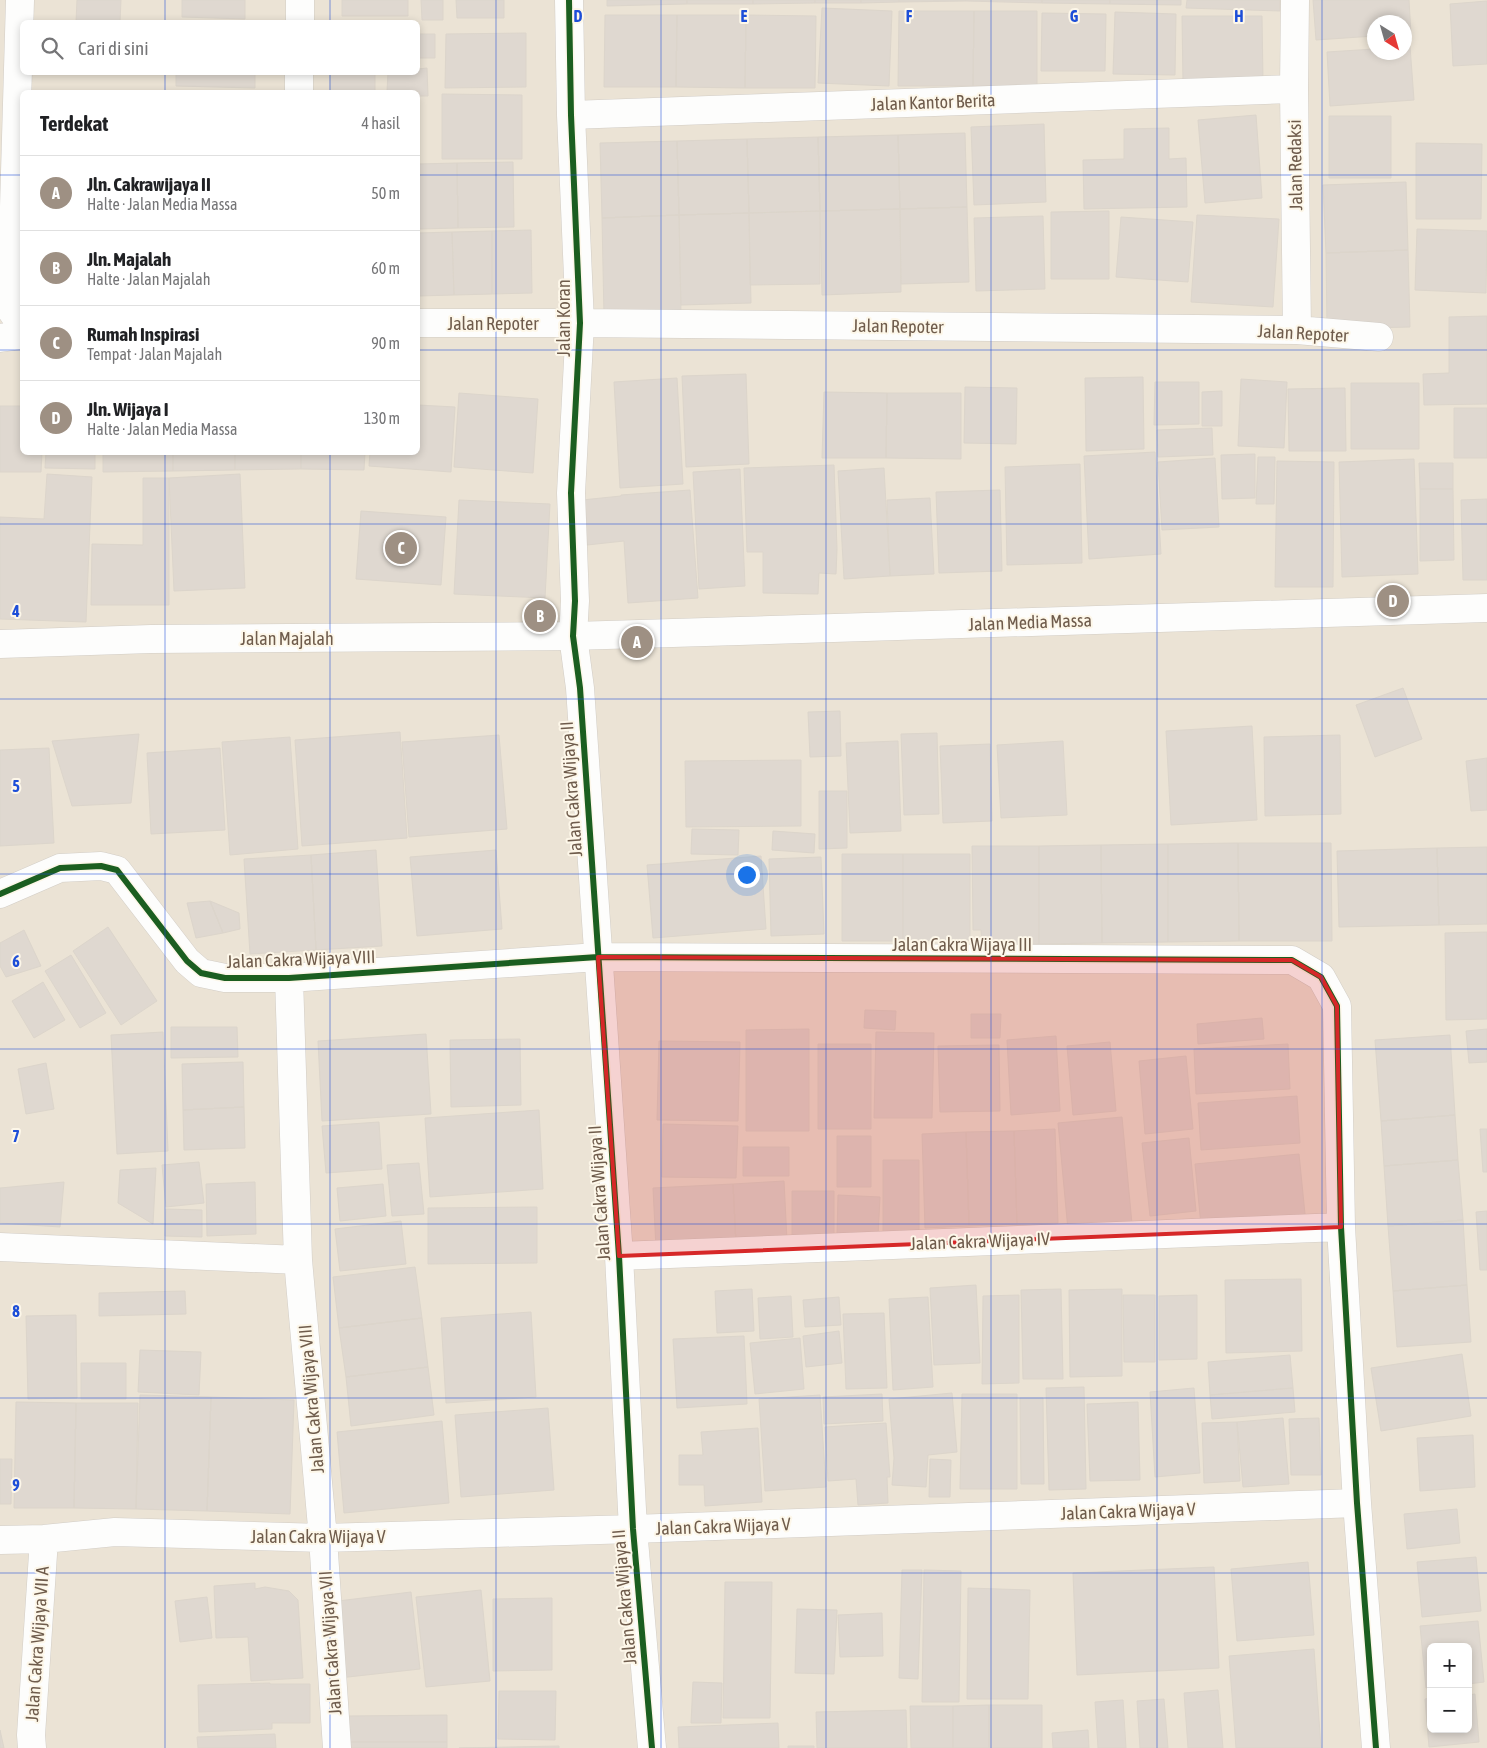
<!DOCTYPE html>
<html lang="id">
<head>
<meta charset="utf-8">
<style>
	body { margin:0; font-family:"Asap Condensed",sans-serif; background:#f6f6f6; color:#202124 }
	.controls { position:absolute; right:15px; bottom:15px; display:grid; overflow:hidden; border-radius:8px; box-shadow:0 2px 8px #0003 }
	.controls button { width:45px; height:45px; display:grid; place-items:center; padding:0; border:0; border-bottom:1px solid #e0e0e0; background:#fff; color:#202124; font:25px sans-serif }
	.compass { position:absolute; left:1367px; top:15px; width:45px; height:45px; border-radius:50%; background:#fff; box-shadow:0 2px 8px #0003; rotate:143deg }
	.you { position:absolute; left:746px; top:874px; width:18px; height:18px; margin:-12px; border:4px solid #fff; border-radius:50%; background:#1a73e8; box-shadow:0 0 0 8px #1a73e833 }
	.badge { display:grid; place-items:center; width:32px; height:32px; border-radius:50%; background:#9e9083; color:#fff; font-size:16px; font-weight:700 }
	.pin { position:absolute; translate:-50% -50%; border:2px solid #fff; box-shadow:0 1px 5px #0006 }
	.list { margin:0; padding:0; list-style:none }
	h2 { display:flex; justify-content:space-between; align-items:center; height:65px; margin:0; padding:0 20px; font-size:21px }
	h2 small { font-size:16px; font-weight:400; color:#757577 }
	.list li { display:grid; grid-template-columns:32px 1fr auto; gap:15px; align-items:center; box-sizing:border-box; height:75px; padding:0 20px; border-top:1px solid #e0e0e0 }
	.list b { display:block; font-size:19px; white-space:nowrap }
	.list p { margin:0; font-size:16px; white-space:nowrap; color:#757577 }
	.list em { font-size:16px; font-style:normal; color:#757577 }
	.icon { flex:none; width:28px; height:28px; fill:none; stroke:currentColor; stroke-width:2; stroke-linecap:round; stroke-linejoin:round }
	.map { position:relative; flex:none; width:1487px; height:1748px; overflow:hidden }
	.search { position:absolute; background:#fff; box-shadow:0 2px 8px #0003; left:20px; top:20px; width:400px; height:55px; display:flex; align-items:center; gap:12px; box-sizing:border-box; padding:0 18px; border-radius:8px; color:#757577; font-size:19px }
	.panel { position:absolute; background:#fff; box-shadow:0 2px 8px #0003; left:20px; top:90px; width:400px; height:365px; border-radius:8px }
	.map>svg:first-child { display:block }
</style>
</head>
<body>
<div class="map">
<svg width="1487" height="1748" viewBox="0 0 1487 1748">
	<rect width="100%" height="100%" fill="#f4f1e8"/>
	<path fill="#ebe3d5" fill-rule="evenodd" d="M0,0h1487v1748h-1487zM22,22h396v50h-396zM1374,22h30v30h-30zM22,92h396v360h-396zM1431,1647h37v82h-37z"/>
	<path fill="#dfd8d0" stroke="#dcd5cb" d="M77,0h44l-1,22h-44z
		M182,0h63v19l-63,-2z
		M342,0h66v16h-66z
		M421,0h22v20h-21z
		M456,0h48v18h-47z
		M607,0h80v4l-80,2z
		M687,0h66v4h-66z
		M753,0h62v3l-62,1z
		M815,0h46v3h-46z
		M861,0h38v2l-38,1z
		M899,0h67v1l-67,1z
		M966,0h76v3l-76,-2z
		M1042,0h68v4l-68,-1z
		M1110,0h71v5l-71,-1z
		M1187,0h93v11l-94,-3z
		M1313,0h96l2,34h-7v-12h-30v14l-58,4z
		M1487,1v63l-34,2 -3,-62z
		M822,8l70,3 -3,75 -71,-3z
		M899,11h75l-1,75h-75z
		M974,11h63v75h-64z
		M1115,12l61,2 -1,61 -62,-1z
		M1042,13l64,1 -1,57h-64z
		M605,15h72l-1,72h-72z
		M677,15h69l-1,73 -69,-1z
		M746,15l70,1 -1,72h-70z
		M1182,16h80l1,66 -80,1z
		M526,33v54l-81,1 1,-54z
		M418,34h17v24h-17z
		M1404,46h6l4,54 -84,6 -3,-54 47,-3v3h30z
		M427,68l1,28h-10v-4h-31l1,-20h30v-3z
		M176,72h79v16l-79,-2z
		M330,72h45v20h-45z
		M442,94l80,1v64h-80z
		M1256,115l6,83 -57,5 -7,-83z
		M1329,116h62v62h-62z
		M1044,124l2,78 -72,3 -3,-78z
		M1169,128v31l17,-1 1,49 -103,2 -1,-49 41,-1v-30z
		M965,133l2,74 -67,2 -2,-74z
		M898,135l2,74 -80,2 -2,-74z
		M818,137l2,74 -71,2 -2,-74z
		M747,139l2,74 -70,2 -2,-74z
		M677,141l2,74 -77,3 -2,-75z
		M1416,143l66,1 -1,75h-65z
		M513,162l1,65 -56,1 -1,-65z
		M457,163l1,65 -39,1 -1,-65z
		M1406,182l2,68 -82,3 -3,-68z
		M967,207l2,75 -68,2 -1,-75z
		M900,209l1,83 -79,3 -2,-84z
		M820,211v73l-70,1 -1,-72z
		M1109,211v68h-58v-67z
		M749,213l2,90 -70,2 -2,-90z
		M679,215l2,100 -77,2 -2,-99z
		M1197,215l82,4 -6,88 -82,-5z
		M1043,216l2,73 -69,2 -2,-73z
		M1121,217l72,5 -5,60 -72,-5z
		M1417,229l70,2 -1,62 -71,-3z
		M531,230l1,63 -40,1v-63z
		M492,231v63l-38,1 -2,-63z
		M452,232l2,63 -36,1v-63z
		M1408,250l2,77 -83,2 -1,-76z
		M1487,316v88l-63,1 -1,-31 26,-1v-56z
		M746,374l3,90 -63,3 -4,-91z
		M1143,377l1,72 -58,2 -1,-73z
		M677,378l6,106 -63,4 -6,-106z
		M1241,379l46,3 -3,66 -46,-2z
		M1155,382h44v42l-45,1z
		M1351,383h68v66h-68z
		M965,387l52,1 -1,56 -52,-1z
		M1345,388l1,63h-57l-1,-62z
		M1222,391v35h-20v-34z
		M824,392l63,1 -1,65h-64z
		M459,393l79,6 -5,74 -79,-6z
		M887,393h74v66l-75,-1z
		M418,405l37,2 -4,65 -82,-6 1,-14h48z
		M0,406h22v46h20l-1,20h-41z
		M1454,408h33v50h-33z
		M1212,428l1,27 -55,2 -1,-27z
		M46,452h49v17l-50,-1z
		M103,452h70v19l-70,1z
		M173,452h62v18l-62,1z
		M235,452h66v17l-66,1z
		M301,452h64l-1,18 -63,-1z
		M1155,452l6,102 -72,5 -5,-103z
		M1255,454v44l-33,1 -1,-44z
		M1258,457h17l-1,47h-18z
		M1215,458l4,69 -57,3 -4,-68z
		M1414,459l4,115 -76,3 -3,-115z
		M1277,461l57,1 -1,125h-58z
		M1419,463h34v26h-33z
		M1080,464l2,99 -75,2 -2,-98z
		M834,465l3,84 -1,25 -17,-1 -1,21 -55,-1v-41h-16l-3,-84z
		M884,468l6,108 -46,3 -6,-108z
		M740,469l5,117 -46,3 -6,-117z
		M47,474l45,3 -6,145 -86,-3v-102l44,2z
		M240,474l5,114 -71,3 -5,-113z
		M143,478h26v127h-78l1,-61 51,1z
		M1420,489h33l1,71 -34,1z
		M690,490l8,108 -70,5 -4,-62 -37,4 -5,-45 39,-4v-1z
		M1000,490l2,81 -63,2 -3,-81z
		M930,498l4,76 -44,2 -3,-76z
		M1487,499v81h-24l-2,-80z
		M459,500l91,4 -5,94 -91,-4z
		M361,511l85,6 -5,68 -85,-6z
		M1403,688l19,51 -47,18 -19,-52z
		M840,711l1,45 -31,1 -2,-45z
		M1252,726l5,94 -86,5 -5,-94z
		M400,732l7,106 -105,8 -7,-106z
		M937,733l2,81 -35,1 -3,-81z
		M139,734l-8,69 -59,3 -20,-65z
		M499,735l8,94 -98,8 -7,-95z
		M1340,735l1,79 -76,2 -1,-79z
		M290,737l8,112 -68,6 -8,-113z
		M898,741l3,90 -51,2 -4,-90z
		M1063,741l4,74 -66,3 -4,-73z
		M990,744l2,77 -49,2 -3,-77z
		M49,748l5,95 -54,3v-96z
		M220,748l5,82 -74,4 -4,-81z
		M1487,758v52l-16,1 -5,-50z
		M801,760v66l-115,1 -1,-66z
		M819,791h28v57l-28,1z
		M692,829l47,1 -1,25 -47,-1z
		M773,831l42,3 -1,19 -42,-3z
		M1238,843h93l1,98h-93z
		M1238,843l1,98 -71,1v-98z
		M1168,844v98l-66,1 -1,-98z
		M1101,845l1,98 -63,1v-98z
		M972,846h67v98l-57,2 -1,-16h-8z
		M1487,847v77l-48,1 -2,-77z
		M1437,848l2,77 -100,2 -2,-76z
		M376,850l6,96 -66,4 -5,-95z
		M496,850l6,79 -85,7 -7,-79z
		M842,854h61v87h-61z
		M903,854h67v86l-67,1z
		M311,855l5,95 -66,4 -6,-95z
		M761,856l5,73 -113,9 -6,-73z
		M821,857l3,77 -53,2 -2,-77z
		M210,901l13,32 -27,5 -9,-35z
		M210,901l29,12 1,16 -17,4z
		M108,927l49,74 -36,24 -48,-74z
		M24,930l17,36 -35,11 -6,-11v-23z
		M1487,932v87l-41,1 -1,-87z
		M71,955l35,58 -26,15 -35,-57z
		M43,982l22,38 -31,18 -22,-37z
		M865,1010l31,1 -1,19 -31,-2z
		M971,1014h30l-1,24h-29z
		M1262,1018l2,21 -66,5 -1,-20z
		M171,1027h66l1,30 -67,1z
		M809,1029v102h-63v-101z
		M1487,1029v33l-18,1 -3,-32z
		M163,1032l5,119 -51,3 -6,-119z
		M876,1032l58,1 -2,85h-58z
		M426,1034l5,80 -109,7 -4,-80z
		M1450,1035l5,80 -74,6 -6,-81z
		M1056,1036l4,75 -49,4 -4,-75z
		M520,1039l1,66 -70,2 -1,-67z
		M659,1041l81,1 -2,79 -81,-1z
		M1110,1042l6,69 -43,4 -6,-69z
		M818,1044h53v85h-53z
		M1288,1044l2,45 -94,5 -2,-45z
		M999,1045l1,66 -60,1 -2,-66z
		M1186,1056l7,73 -48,5 -6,-73z
		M243,1062l1,45 -61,3 -1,-46z
		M46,1063l8,46 -28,5 -8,-45z
		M1297,1096l3,47 -99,7 -3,-47z
		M244,1107l1,41 -61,2 -1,-40z
		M539,1110l4,79 -113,8 -5,-79z
		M1455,1115l3,45 -74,6 -3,-45z
		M1122,1117l10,107 -64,6 -10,-107z
		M379,1122l3,47 -56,4 -4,-47z
		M663,1124l75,2 -2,52 -74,-1z
		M1055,1129l3,94 -41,1 -3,-93z
		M1480,1129h7v43h-4z
		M1014,1131l3,93 -48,2 -3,-94z
		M966,1132l3,94 -44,2 -3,-94z
		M837,1136h34v51h-34z
		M1189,1138l7,73 -46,5 -8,-73z
		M743,1147h46v29h-46z
		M1299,1154l6,60 -104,11 -6,-61z
		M883,1160h36v76l-36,1z
		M1458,1160l5,60 -75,6 -4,-60z
		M199,1162l5,41 -38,4 -4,-42z
		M419,1163l5,51 -32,2 -5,-51z
		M156,1168l-3,56 -35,-21 2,-33z
		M784,1181l3,60 -51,3 -3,-60z
		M64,1182l-4,45 -60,-4v-35z
		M255,1182l1,52 -49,2 -1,-52z
		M383,1184l3,32 -46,5 -3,-33z
		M733,1184l3,60 -80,4 -3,-60z
		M792,1191h42v52h-42z
		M838,1195l42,2 -2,39 -41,-1z
		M537,1207v56l-109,1v-56z
		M166,1209l36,1v27l-37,-1z
		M1487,1211v59h-7l-4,-58z
		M1463,1220l4,65 -74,6 -5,-65z
		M401,1221l5,43 -66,7 -5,-42z
		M415,1267l7,51 -83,10 -6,-51z
		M1301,1279l1,72 -76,2 -1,-73z
		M976,1285l4,78 -46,2 -4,-77z
		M1467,1285l4,57 -74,5 -4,-56z
		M752,1289l2,42 -37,2 -2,-42z
		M1061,1289l2,90h-40l-2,-89z
		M1122,1289v87l-52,1 -1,-87z
		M185,1291l1,23 -87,2v-23z
		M1019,1295v88l-37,1 1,-88z
		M1123,1295h32v67h-31z
		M1197,1295v64l-38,1v-64z
		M791,1296l2,41 -33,2 -2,-41z
		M839,1297l2,28 -36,2 -2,-27z
		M928,1297l5,90 -40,3 -4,-91z
		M531,1312l5,85 -90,6 -5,-85z
		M884,1313l3,75 -41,1 -3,-75z
		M76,1315l1,83 -49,1 -2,-83z
		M422,1318l6,49 -82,10 -7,-49z
		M839,1331l3,32 -36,4 -3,-31z
		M744,1336l3,68 -70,4 -4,-69z
		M800,1338l4,51 -49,5 -5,-51z
		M140,1350l61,2 -2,43 -61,-3z
		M1462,1354l9,62 -90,15 -10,-63z
		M1290,1355l3,33 -83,7 -2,-33z
		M81,1363h45v36h-45z
		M428,1367l6,48 -83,11 -5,-49z
		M1084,1387l2,102 -37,1 -3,-102z
		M1194,1388l6,85 -45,4 -5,-85z
		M1293,1388l2,24 -83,7 -2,-24z
		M952,1393l5,59 -29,3 -2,32 -34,-2 2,-27 -5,-59z
		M882,1394l1,27 -59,3 -1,-27z
		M962,1394h55v95h-57z
		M140,1395l71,2 -4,114 -71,-2z
		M820,1395l6,92 -61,4 -6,-92z
		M211,1397l83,3 -4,114 -83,-3z
		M1020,1398h23l1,86h-23z
		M16,1402l60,1 -2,105h-60z
		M1138,1402l2,78 -50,1 -3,-77z
		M76,1403h62l-2,106 -62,-1z
		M548,1408l6,82 -93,7 -6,-82z
		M1283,1418l6,66 -46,3 -6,-65z
		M1319,1418l2,57h-30l-2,-56z
		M442,1421l7,82 -105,10 -7,-81z
		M1237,1422l3,59 -36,2 -2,-60z
		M886,1423l4,54h-3l1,26 -30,2 -2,-26 -28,2 -3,-54z
		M758,1428l4,74 -57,4 -1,-21h-25v-30h24l-2,-23z
		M1473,1435l2,52 -55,4 -3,-53z
		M0,1459h12l-1,45h-11z
		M930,1459l21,1 -1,37h-21z
		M1457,1509l3,34 -53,6 -3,-35z
		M1476,1557l5,54 -59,6 -5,-55z
		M1308,1562l6,73 -77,6 -6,-72z
		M1214,1567l5,101 -142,7 -4,-102z
		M902,1570h20l-4,109 -19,-1z
		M924,1570l37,1 -2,131h-37z
		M725,1582h47l-2,136h-47z
		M255,1583v6l10,-2 24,4 9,9 5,78 -52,3 -3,-44 -32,1 -2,-52z
		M968,1588l62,2 -2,109h-61z
		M481,1590l9,91 -64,6 -10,-90z
		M411,1592l9,77 -81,9 -9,-76z
		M207,1597l5,41 -32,4 -5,-41z
		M552,1598v72l-59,1v-72z
		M797,1609l40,1 -3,64 -39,-1z
		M882,1613l1,43 -43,1 -2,-42z
		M1478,1621l6,61 -16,2v-37h-37v40l-5,1 -6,-62z
		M1314,1649l7,99h-85l-7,-92z
		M693,1682l29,1 -1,40h-30z
		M270,1683v1h40v39h-38v6l-73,3 -1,-47z
		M1218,1690l5,58h-35l-4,-55z
		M499,1691h57l-1,49 -57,-1z
		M1475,1694l4,48 -50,5 -4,-48 6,-1v31h37v-34z
		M1164,1699l4,49h-28l-3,-47z
		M1123,1700l3,48h-28l-3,-46z
		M989,1705h53v43h-53z
		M989,1705v43h-36v-42z
		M910,1706h43v42h-42z
		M906,1710l1,38h-90l-1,-36z
		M447,1715v27h-98v-26z
		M778,1723l1,25h-100l-1,-21z
		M0,1730l4,18h-4z
		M1088,1730l1,18h-36l-1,-15z
		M275,1734l1,14h-78l-1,-11z
		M349,1742h98v6h-98z
		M559,1746v2h-100z
		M788,1746h26v2h-26z"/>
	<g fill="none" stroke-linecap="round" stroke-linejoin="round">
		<defs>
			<path id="street" d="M20,0l-9,310 11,16
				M569,0l2,115 9,208 -9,170 4,108 -2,35 7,52 39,568 14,273 19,219
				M1295,0l-1,89 3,241
				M300,22v-22
				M299,92v-20
				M571,115l723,-26
				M418,323h162l717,7 82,7
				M0,338l22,-3
				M0,894l60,-26 41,-2 16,4 70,91 14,12 24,5h64l309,-21 694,3 29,17 16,29 4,221 16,276 19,245
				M289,978l9,282 25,278 14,210
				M0,1247l298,13
				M619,1256l722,-29
				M0,1540l44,-1 71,-7 208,6 310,-9 724,-26
				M32,1748l-1,-13 13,-196"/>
			<path id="secondary" d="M0,644l151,-5 422,-3 914,-28"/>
		</defs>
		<use href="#street" stroke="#d2cdc6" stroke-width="29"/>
		<use href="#secondary" stroke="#d2cdc5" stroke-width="29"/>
		<use href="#street" stroke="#fdfdfc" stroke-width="28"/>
		<use href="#secondary" stroke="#fdfdfc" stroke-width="28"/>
		<defs>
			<path id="cycleway" d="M569,0l2,115 9,208 -9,170 4,108 -2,35 7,52 39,568 14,273 19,219
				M0,894l60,-26 41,-2 16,4 70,91 14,12 24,5h64l309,-21 694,3 29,17 16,29 4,221 16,276 19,245"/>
		</defs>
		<use href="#cycleway" stroke="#fdf7e9" stroke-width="9"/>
		<use href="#cycleway" stroke="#1b5e20" stroke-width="6"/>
	</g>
	<path fill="#d62828" fill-opacity="0.2" stroke="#d62828" stroke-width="4" stroke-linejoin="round" d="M598,957l694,3 29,17 16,29 4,221 -722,29z"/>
	<path fill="none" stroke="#1d4ed8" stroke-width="1" stroke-opacity="0.55" d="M165,0v22M330,0v22M496,0v1748M661,0v1748M826,0v1748M991,0v1748M1157,0v1748M1322,0v1748M165,72v20M330,72v20M0,175h22M418,175h1069M0,350h22M418,350h1069M165,452v1296M330,452v1296M0,524h1487M0,699h1487M0,874h1487M0,1049h1487M0,1224h1487M0,1398h1487M0,1573h1487"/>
	<g text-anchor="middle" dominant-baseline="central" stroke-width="4" stroke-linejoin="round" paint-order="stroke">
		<g font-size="18" fill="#6f5c4c" stroke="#fdf7e9">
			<text transform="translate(933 102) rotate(-2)">Jalan Kantor Berita</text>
			<text transform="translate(1295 165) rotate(-91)">Jalan Redaksi</text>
			<text transform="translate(563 318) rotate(-90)">Jalan Koran</text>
			<text x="493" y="323">Jalan Repoter</text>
			<text transform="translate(898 326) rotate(1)">Jalan Repoter</text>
			<text transform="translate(1303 333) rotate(3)">Jalan Repoter</text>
			<text transform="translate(1030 622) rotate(-2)">Jalan Media Massa</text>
			<text x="287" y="638">Jalan Majalah</text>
			<text transform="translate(571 789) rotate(-94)">Jalan Cakra Wijaya II</text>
			<text x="962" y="944">Jalan Cakra Wijaya III</text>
			<text transform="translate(301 959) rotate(-2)">Jalan Cakra Wijaya VIII</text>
			<text transform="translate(599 1193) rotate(-94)">Jalan Cakra Wijaya II</text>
			<text transform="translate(980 1241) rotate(-2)">Jalan Cakra Wijaya IV</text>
			<text transform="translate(311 1399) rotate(-95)">Jalan Cakra Wijaya VIII</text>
			<text transform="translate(1128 1511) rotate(-2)">Jalan Cakra Wijaya V</text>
			<text transform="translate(723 1526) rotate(-2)">Jalan Cakra Wijaya V</text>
			<text x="318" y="1536">Jalan Cakra Wijaya V</text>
			<text transform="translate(624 1597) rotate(-95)">Jalan Cakra Wijaya II</text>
			<text transform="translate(330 1643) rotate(-94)">Jalan Cakra Wijaya VII</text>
			<text transform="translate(37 1644) rotate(-86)">Jalan Cakra Wijaya VII A</text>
		</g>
	</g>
	<g font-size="16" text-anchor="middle" font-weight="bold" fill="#1d4ed8" stroke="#fdf7e9" stroke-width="4" stroke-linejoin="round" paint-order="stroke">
		<text x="578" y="22">D</text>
		<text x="744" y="22">E</text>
		<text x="909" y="22">F</text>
		<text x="1074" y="22">G</text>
		<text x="1239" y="22">H</text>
		<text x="16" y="617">4</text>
		<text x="16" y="792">5</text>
		<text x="16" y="967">6</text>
		<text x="16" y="1142">7</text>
		<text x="16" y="1317">8</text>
		<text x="16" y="1491">9</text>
	</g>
</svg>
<div class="controls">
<button>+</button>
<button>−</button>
</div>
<svg class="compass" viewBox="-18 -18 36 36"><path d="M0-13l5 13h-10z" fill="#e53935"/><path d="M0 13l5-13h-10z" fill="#757577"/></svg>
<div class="you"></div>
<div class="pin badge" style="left:637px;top:642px">A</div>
<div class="pin badge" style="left:540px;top:616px">B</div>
<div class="pin badge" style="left:401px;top:548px">C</div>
<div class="pin badge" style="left:1393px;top:601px">D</div>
<div class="search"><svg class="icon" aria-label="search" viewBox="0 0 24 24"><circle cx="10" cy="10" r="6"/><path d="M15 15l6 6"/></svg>Cari di sini</div>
<section class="panel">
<h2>Terdekat<small>4 hasil</small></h2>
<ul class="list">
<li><span class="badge">A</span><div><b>Jln. Cakrawijaya II</b><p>Halte · Jalan Media Massa</p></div><em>50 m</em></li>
<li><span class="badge">B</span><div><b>Jln. Majalah</b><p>Halte · Jalan Majalah</p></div><em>60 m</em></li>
<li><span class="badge">C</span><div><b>Rumah Inspirasi</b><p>Tempat · Jalan Majalah</p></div><em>90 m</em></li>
<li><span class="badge">D</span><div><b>Jln. Wijaya I</b><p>Halte · Jalan Media Massa</p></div><em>130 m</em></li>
</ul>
</section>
</div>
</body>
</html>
